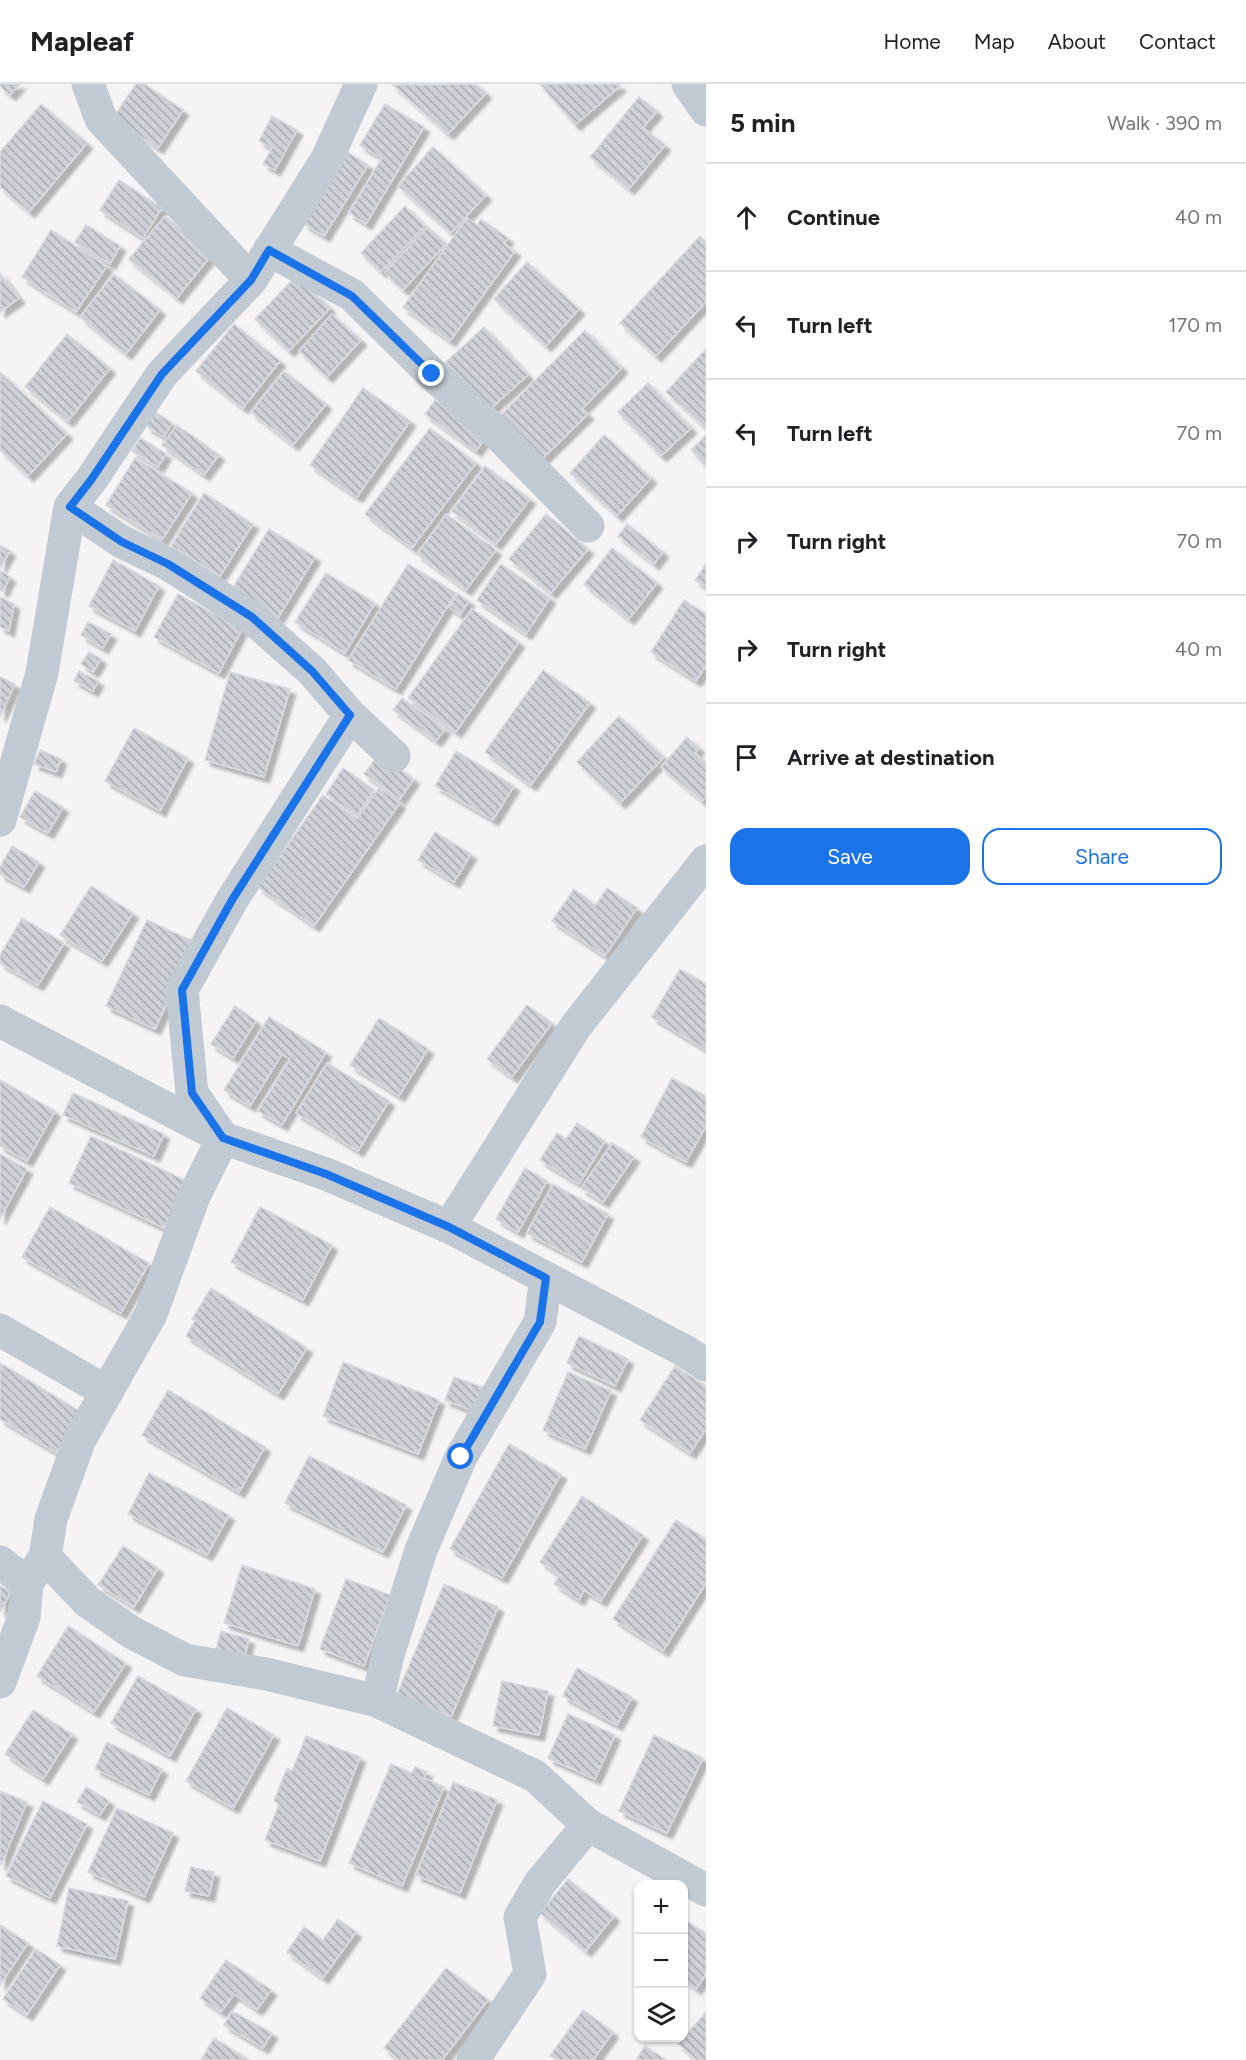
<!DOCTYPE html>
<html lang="en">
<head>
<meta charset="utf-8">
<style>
	body { margin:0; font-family:Figtree,sans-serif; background:#f2f2f2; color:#202124 }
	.controls { position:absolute; right:18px; bottom:18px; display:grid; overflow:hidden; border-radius:12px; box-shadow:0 2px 4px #0004 }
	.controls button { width:54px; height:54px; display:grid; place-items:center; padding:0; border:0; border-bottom:2px solid #e0e0e0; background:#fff; color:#202124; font:30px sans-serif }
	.stop { position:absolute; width:18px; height:18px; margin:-14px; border:4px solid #1a73e8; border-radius:50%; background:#fff }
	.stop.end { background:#1a73e8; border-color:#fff; box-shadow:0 2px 6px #0008 }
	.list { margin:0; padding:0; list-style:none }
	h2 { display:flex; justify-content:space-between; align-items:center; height:78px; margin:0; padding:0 24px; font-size:26px }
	h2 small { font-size:20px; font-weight:400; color:#757577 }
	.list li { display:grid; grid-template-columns:39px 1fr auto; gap:18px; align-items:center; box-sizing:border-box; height:108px; padding:0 24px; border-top:2px solid #e0e0e0 }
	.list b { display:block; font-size:22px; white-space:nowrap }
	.list em { font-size:20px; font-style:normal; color:#757577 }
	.actions { display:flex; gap:12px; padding:18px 24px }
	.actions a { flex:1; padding:14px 0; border:2px solid #1a73e8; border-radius:18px; text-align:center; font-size:21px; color:#1a73e8 }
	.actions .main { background:#1a73e8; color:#fff }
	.icon { flex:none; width:33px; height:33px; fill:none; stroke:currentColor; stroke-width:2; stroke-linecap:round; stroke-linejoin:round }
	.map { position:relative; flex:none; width:706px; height:1976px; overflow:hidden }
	header { display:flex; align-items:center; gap:36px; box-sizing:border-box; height:84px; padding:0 30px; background:#fff; border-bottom:2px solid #e0e0e0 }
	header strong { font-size:28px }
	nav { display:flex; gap:33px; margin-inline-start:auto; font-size:21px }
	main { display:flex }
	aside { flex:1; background:#fff }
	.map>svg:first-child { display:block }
</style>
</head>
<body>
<header>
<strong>Mapleaf</strong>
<nav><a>Home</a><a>Map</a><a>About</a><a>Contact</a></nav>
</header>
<main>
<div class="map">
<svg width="706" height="1976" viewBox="0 0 706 1976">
	<defs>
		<pattern id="building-back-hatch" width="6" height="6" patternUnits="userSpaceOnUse" patternTransform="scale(1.5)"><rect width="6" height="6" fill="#cdcfd5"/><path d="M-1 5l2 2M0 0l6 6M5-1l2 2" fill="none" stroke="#a8abb0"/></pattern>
		<filter id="shadow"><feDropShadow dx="5.5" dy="5.5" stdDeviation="1.5" flood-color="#0004"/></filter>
	</defs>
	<rect width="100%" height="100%" fill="#f5f3f3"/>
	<path fill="url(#building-back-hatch)" stroke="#d7d9de" stroke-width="1.5" filter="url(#shadow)" d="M0,0h20l-10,11 -10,-9z
		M136,0h8l39,26 -25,38 -45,-30z
		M476,0l10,9 -38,41 -55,-49z
		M540,0h79l1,2 -45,39z
		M639,13l18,14 -14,17 22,17 -36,44 -39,-32z
		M41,20l46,39 -58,69 -29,-25v-35z
		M385,20l39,23 -58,97 -17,-11 33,-55 -22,-13z
		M272,32l25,14 -22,40 -12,-6 9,-16 -13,-7z
		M433,63l53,48 -35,38 -53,-47z
		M344,66l24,15 -44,71 -20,-12z
		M119,96l43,28 -19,30 -43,-28z
		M405,122l20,20 -44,46 -20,-19z
		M165,132l47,38 -35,44 -48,-39z
		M467,134l10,7 4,-6 27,19 -4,6 11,7 -65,90 -47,-34z
		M86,141l34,21 -10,18 -35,-22z
		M428,143l18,17 -43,46 -18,-18z
		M51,146l56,36 -31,46 -54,-35z
		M700,152l6,6v60l-50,54 -36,-33z
		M527,178l52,47 -33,37 -52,-47z
		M0,189l19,25 -19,14z
		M114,190l46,36 -34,44 -46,-37z
		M296,192l34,32 -41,43 -34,-32z
		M332,230l29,26 -34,37 -28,-26z
		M234,240l46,37 -37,47 -47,-37z
		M484,243l44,48 -39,35 -44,-47z
		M585,246l37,38 -40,41 6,5 -46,45 -43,-42z
		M67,250l43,34 -42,53 -43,-34z
		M706,265v79l-40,-36z
		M284,287l42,33 -33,41 -42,-33z
		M0,288l67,62 -39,42 -28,-26z
		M648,299l43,45 -30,28 -43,-44z
		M363,304l47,33 -53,76 -47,-32z
		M435,316l51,37 -10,14 -51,-37z
		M155,328l17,11 -8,14 -18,-11z
		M177,341l42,30 -15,20 -42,-30z
		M430,344l46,35 -64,85 -47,-34z
		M604,351l47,43 -34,38 -47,-43z
		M706,351v31l-15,-16z
		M140,354l26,16 -8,13 -26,-16z
		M135,374l57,35 -30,47 -56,-35z
		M485,382l45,33 -34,45 -44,-33z
		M204,409l49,31 -33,52 -49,-30z
		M446,430l50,36 -30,40 -49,-36z
		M546,430l42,35 -37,44 -42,-34z
		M627,440l36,28 -9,12 -36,-28z
		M269,445l46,28 -37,61 -46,-29z
		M0,461l10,6 -10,17z
		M612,464l45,35 -28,36 -45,-35z
		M113,476l46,26 -24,45 -46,-25z
		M408,480l48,29 -60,96 -48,-29z
		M501,480l49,34 -24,36 -49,-34z
		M706,480v23l-11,-7z
		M0,486l10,7 -7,14 -3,-1z
		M326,489l49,30 -30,50 -50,-31z
		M178,510l64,35 -23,44 -65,-36z
		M458,510l11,7 -9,14 -11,-8z
		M0,513l14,7 -5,27 -9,-4z
		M684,516l22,14v56l-2,-2 -8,13 -45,-29z
		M472,525l47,33 -63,90 -48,-34z
		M88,538l23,12 -8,14 -22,-13z
		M89,568l12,7 -8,13 -12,-8z
		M543,586l47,33 -59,82 -46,-33z
		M79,587l19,10 -5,10 -19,-10z
		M230,588l60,17 -26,88 -59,-17z
		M0,593l15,7 -15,33z
		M402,614l43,31 -9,12 -43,-31z
		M619,632l45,41 -44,46 -43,-41z
		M134,644l54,30 -28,53 -55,-30z
		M687,653l12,11 -4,5 11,10v34l-4,4 -41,-34z
		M40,666l21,9 -5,13 -22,-8z
		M456,667l58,35 -21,34 -58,-34z
		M379,670l35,25 -14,20 -36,-25z
		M343,684l31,22 -17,26 -31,-22z
		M379,704l21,15 -86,123 -56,-39 65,-92 34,24z
		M35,707l28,16 -15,26 -28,-16z
		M435,748l36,22 -17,28 -36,-22z
		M12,762l27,16 -15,25 -24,-13v-7z
		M91,802l42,27 -31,48 -42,-26z
		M607,804l30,20 -32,48 -53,-35 22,-32 22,16z
		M22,834l42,25 -26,42 -38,-22v-8z
		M147,836l48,22 -40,87 -49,-23z
		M680,885l26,15v66l-54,-33z
		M527,921l25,18 -40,54 -25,-18z
		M235,922l21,15 -23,37 -22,-14z
		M269,933l57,35 -44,73 -24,-14 32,-52 -8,-5 -32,52 -26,-16z
		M379,934l49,31 -29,47 -49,-31z
		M327,979l62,38 -31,50 -62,-38z
		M672,994l34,18v30l-20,36 -45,-25z
		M0,996l55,31 -28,50 -27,-15z
		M73,1009l91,41 -10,22 -91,-41z
		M577,1039l28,18 -26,43 -39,-24 17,-27 9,6z
		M91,1052l96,45 -23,47 -95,-45z
		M612,1059l22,14 -31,45 -22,-14z
		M0,1070l27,15 -27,50z
		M525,1084l22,13 -29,51 -22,-13z
		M553,1100l55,30 -26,48 -55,-29z
		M50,1123l99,56 -28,50 -99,-56z
		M260,1123l72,38 -29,55 -72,-38z
		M211,1204l96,60 -29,46 -92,-58 9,-15 -3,-2z
		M579,1252l49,23 -13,27 -48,-23z
		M343,1278l96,38 -21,54 -95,-38z
		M0,1279l81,49 -24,41 -57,-34z
		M675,1282l31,20v43l-16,24 -50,-33z
		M568,1288l43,19 -26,58 -42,-19z
		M454,1293l28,10 -9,24 -28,-11z
		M168,1306l97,57 -26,45 -97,-57z
		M509,1360l52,30 -59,104 -52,-29z
		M309,1372l97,49 -23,47 -98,-49z
		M149,1389l80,42 -22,40 -79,-41z
		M582,1412l61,39 -42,66 -17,-11 -5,10 -25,-16 6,-9 -20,-13z
		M676,1436l30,19v44l-43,68 -50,-32z
		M123,1462l35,22 -24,39 -36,-22z
		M242,1481l73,24 -17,57 -74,-23z
		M346,1495l44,16 -26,71 -44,-17z
		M444,1500l54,23 -47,110 -54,-23z
		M0,1502l11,5 -11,21z
		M68,1542l58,37 -32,49 -57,-36z
		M221,1547l28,8 -6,23 -28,-9z
		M577,1584l55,29 -15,28 -54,-29z
		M138,1592l58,33 -26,47 -59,-33z
		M502,1597l46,10 -9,44 -46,-9z
		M227,1624l47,27 -41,73 -47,-27z
		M33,1626l39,24 -29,45 -38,-25z
		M568,1630l47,21 -20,44 -47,-21z
		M654,1651l49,23 -36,75 -48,-22z
		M306,1652l54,21 -40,104 -55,-21 14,-36 -5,-3 13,-33 5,3z
		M107,1658l55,27 -13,26 -54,-26z
		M391,1680l21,9 3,-6 12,5 -3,6 20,9 -42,99 -53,-23z
		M453,1698l44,18 -37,93 -44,-18z
		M86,1703l23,14 -9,14 -23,-13z
		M0,1707l27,11 -26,63 -1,-1z
		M43,1717l44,23 -37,74 -44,-22z
		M117,1724l56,25 -29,64 -56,-25z
		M191,1783l23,5 -5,24 -24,-5z
		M568,1795l46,37 -28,35 -46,-38z
		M69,1804l59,13 -13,58 -58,-13z
		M338,1835l18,13 -33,46 -36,-26 17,-25 19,13z
		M684,1835l22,15v40l-10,15 -12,-9z
		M0,1841l28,18 -28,42z
		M36,1865l24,16 -33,50 -24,-16z
		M226,1876l45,30 -14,20 -23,-16 -13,18 -21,-14z
		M446,1884l42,32 -46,60h-42l-16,-12z
		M583,1926l30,22 -20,28h-36l-7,-4z
		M232,1927l40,22 -9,15 -39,-23z
		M706,1928v48h-9l-19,-16z
		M214,1954l35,22h-48z
		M645,1962l21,14h-30z"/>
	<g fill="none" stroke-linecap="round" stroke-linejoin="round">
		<path stroke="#c1cad2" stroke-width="33" d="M88,0l13,35 150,161
			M688,0l18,26
			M269,166l83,45 80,79 60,54 96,98
			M70,423l52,35 46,22 83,53 61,54 38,44 44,41
			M0,736l42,-147 28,-166 21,-27 71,-106 89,-94 76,-121 34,-75
			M0,937l223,117 103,36 123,53 236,124 21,14
			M449,1143l127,-201 130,-165
			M0,1246l107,62
			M45,1473l43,45 43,30 54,28 81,14 111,27 158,75 53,49 118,65
			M0,1478l27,21
			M0,1598l24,-65 3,-34 18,-26 6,-38 29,-80 71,-125 43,-118 29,-58 -31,-45 -10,-103 50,-90 118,-185
			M377,1617l11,-46 33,-105 40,-93 79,-135 6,-44
			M473,1976l57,-86 -10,-57 20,-34 48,-58"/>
	</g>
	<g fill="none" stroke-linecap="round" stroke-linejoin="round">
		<path stroke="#1a73e8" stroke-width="8" d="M432,290l-80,-78 -83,-46 -18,30 -89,94 -71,106 -21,27 52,35 46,22 84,53 60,54 38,44 -118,185 -50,90 10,103 31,45 103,36 123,53 97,51 -6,44 -79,135"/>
	</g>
</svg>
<div class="controls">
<button>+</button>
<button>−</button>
<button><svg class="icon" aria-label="layers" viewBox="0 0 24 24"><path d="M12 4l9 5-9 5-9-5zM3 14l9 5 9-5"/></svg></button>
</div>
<div class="stop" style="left:461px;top:1373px"></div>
<div class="stop end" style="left:432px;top:290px"></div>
</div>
<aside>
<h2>5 min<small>Walk · 390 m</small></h2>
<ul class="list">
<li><svg class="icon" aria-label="ahead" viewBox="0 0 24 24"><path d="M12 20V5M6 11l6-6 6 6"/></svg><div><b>Continue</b></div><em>40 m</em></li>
<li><svg class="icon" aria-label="left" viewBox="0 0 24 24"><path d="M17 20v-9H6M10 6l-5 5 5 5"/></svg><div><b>Turn left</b></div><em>170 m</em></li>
<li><svg class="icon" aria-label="left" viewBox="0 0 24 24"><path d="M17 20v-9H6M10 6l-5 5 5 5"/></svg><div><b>Turn left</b></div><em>70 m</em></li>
<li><svg class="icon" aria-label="right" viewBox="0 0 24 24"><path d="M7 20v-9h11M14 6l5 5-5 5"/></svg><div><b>Turn right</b></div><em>70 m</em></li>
<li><svg class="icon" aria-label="right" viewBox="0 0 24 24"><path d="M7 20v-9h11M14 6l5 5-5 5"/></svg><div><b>Turn right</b></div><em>40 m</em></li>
<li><svg class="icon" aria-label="arrive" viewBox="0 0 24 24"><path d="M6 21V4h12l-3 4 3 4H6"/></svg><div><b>Arrive at destination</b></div></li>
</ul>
<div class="actions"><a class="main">Save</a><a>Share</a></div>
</aside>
</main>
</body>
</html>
